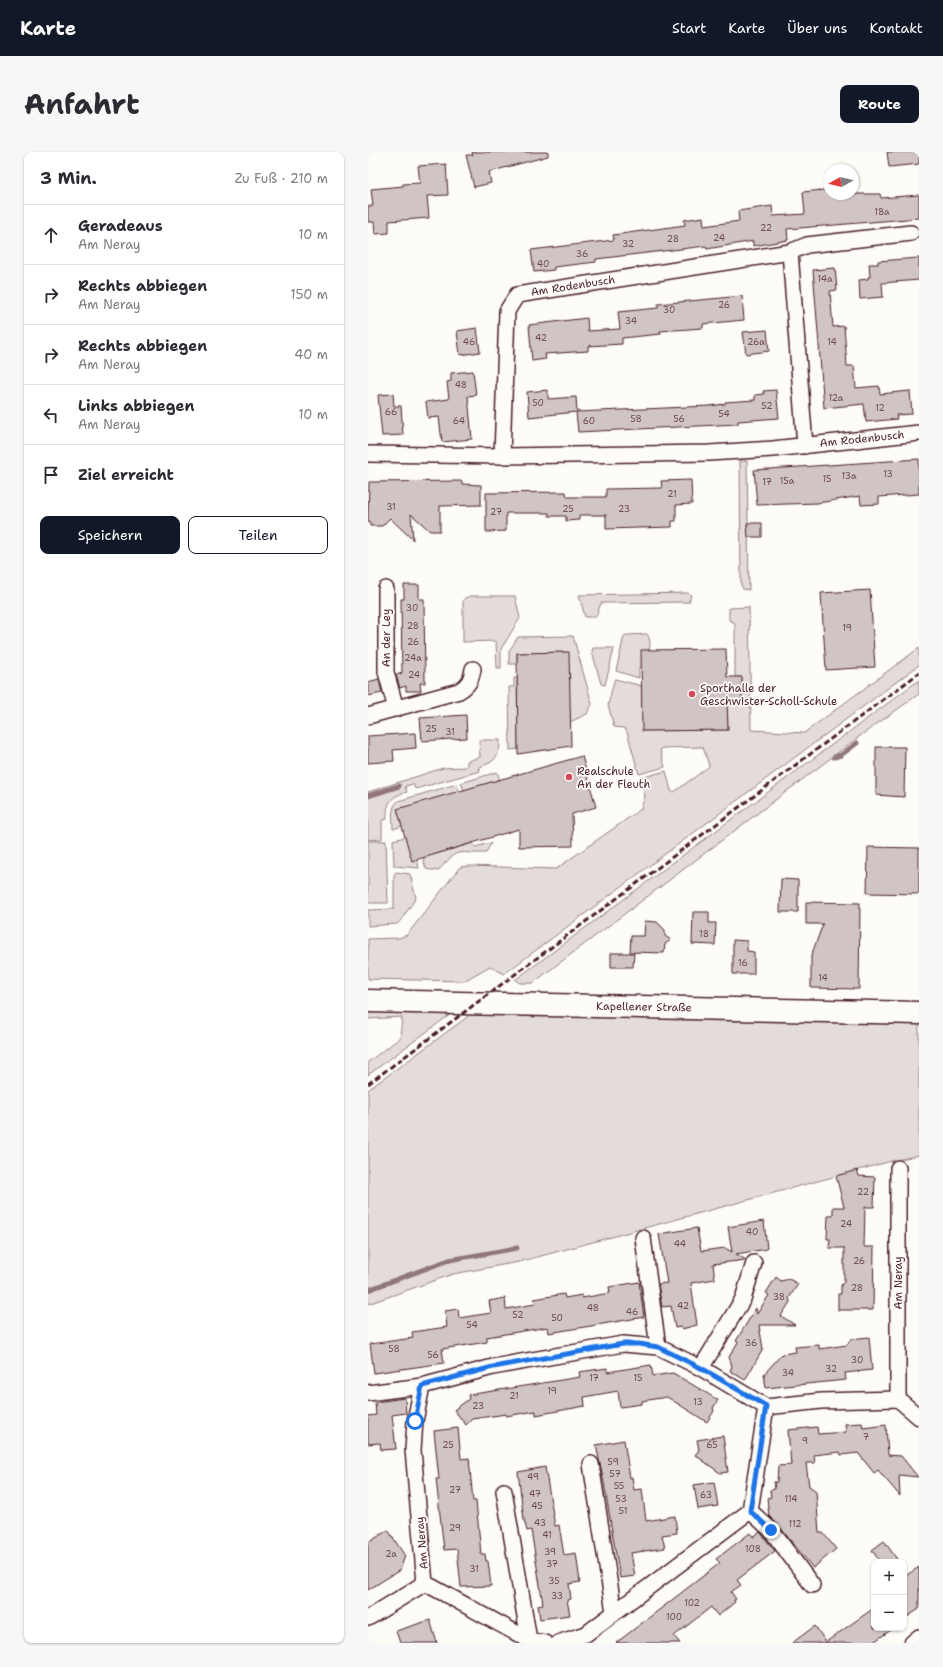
<!DOCTYPE html>
<html lang="de">
<head>
<meta charset="utf-8">
<style>
	body { margin:0; font-family:"Shantell Sans",sans-serif; background:#f7f7f7; color:#2b2b33 }
	.controls { position:absolute; right:12px; bottom:12px; display:grid; overflow:hidden; border-radius:8px; box-shadow:0 1px 3px #0004 }
	.controls button { width:36px; height:36px; display:grid; place-items:center; padding:0; border:0; border-bottom:1px solid #e1e1e2; background:#fff; color:#2b2b33; font:20px sans-serif }
	.compass { position:absolute; left:455px; top:12px; width:36px; height:36px; border-radius:50%; background:#fff; box-shadow:0 1px 3px #0004; rotate:262deg }
	.stop { position:absolute; width:12px; height:12px; margin:-9px; border:3px solid #1a73e8; border-radius:50%; background:#fff }
	.stop.end { background:#1a73e8; border-color:#fff; box-shadow:0 1px 4px #0008 }
	.list { margin:0; padding:0; list-style:none }
	h2 { display:flex; justify-content:space-between; align-items:center; height:52px; margin:0; padding:0 16px; font-size:17px }
	h2 small { font-size:13px; font-weight:400; color:#7c7c81 }
	.list li { display:grid; grid-template-columns:26px 1fr auto; gap:12px; align-items:center; box-sizing:border-box; height:60px; padding:0 16px; border-top:1px solid #e1e1e2 }
	.list b { display:block; font-size:15px; white-space:nowrap }
	.list p { margin:0; font-size:13px; white-space:nowrap; color:#7c7c81 }
	.list em { font-size:13px; font-style:normal; color:#7c7c81 }
	.actions { display:flex; gap:8px; padding:12px 16px }
	.actions a { flex:1; padding:9px 0; border:1px solid #111827; border-radius:8px; text-align:center; font-size:14px; color:#111827 }
	.actions .main { background:#111827; color:#fff }
	.icon { flex:none; width:22px; height:22px; fill:none; stroke:currentColor; stroke-width:2; stroke-linecap:round; stroke-linejoin:round }
	.map { position:relative; flex:none; width:551px; height:1491px; overflow:hidden; border-radius:8px }
	header { display:flex; align-items:center; gap:24px; box-sizing:border-box; height:56px; padding:0 20px; background:#111827; color:#fff }
	header strong { font-size:19px }
	nav { display:flex; gap:22px; margin-inline-start:auto; font-size:14px }
	.intro { display:flex; align-items:center; justify-content:space-between; box-sizing:border-box; height:96px; padding:0 24px }
	h1 { margin:0; font-size:28px }
	.button { padding:10px 18px; border-radius:8px; background:#111827; color:#fff; font-size:14px; font-weight:700 }
	main { display:flex; gap:24px; padding:0 24px }
	aside { flex:1; background:#fff; border-radius:8px; box-shadow:0 1px 3px #0004 }
	.map>svg:first-child { display:block }
</style>
</head>
<body>
<header>
<strong>Karte</strong>
<nav><a>Start</a><a>Karte</a><a>Über uns</a><a>Kontakt</a></nav>
</header>
<div class="intro"><h1>Anfahrt</h1><a class="button">Route</a></div>
<main>
<aside>
<h2>3 Min.<small>Zu Fuß · 210 m</small></h2>
<ul class="list">
<li><svg class="icon" aria-label="ahead" viewBox="0 0 24 24"><path d="M12 20V5M6 11l6-6 6 6"/></svg><div><b>Geradeaus</b><p>Am Neray</p></div><em>10 m</em></li>
<li><svg class="icon" aria-label="right" viewBox="0 0 24 24"><path d="M7 20v-9h11M14 6l5 5-5 5"/></svg><div><b>Rechts abbiegen</b><p>Am Neray</p></div><em>150 m</em></li>
<li><svg class="icon" aria-label="right" viewBox="0 0 24 24"><path d="M7 20v-9h11M14 6l5 5-5 5"/></svg><div><b>Rechts abbiegen</b><p>Am Neray</p></div><em>40 m</em></li>
<li><svg class="icon" aria-label="left" viewBox="0 0 24 24"><path d="M17 20v-9H6M10 6l-5 5 5 5"/></svg><div><b>Links abbiegen</b><p>Am Neray</p></div><em>10 m</em></li>
<li><svg class="icon" aria-label="arrive" viewBox="0 0 24 24"><path d="M6 21V4h12l-3 4 3 4H6"/></svg><div><b>Ziel erreicht</b></div></li>
</ul>
<div class="actions"><a class="main">Speichern</a><a>Teilen</a></div>
</aside>
<div class="map">
<svg width="551" height="1491" viewBox="0 0 551 1491">
	<rect width="100%" height="100%" fill="#fdfcf7"/>
	<filter id="ink" filterUnits="userSpaceOnUse"><feTurbulence type="fractalNoise" baseFrequency=".025" numOctaves="2"/><feDisplacementMap in="SourceGraphic" scale="8" xChannelSelector="R" yChannelSelector="G"/><feConvolveMatrix kernelMatrix="1 2 1 2 8 2 1 2 1" color-interpolation-filters="sRGB"/></filter>
	<g filter="url(#ink)">
		<path fill="#e3dcda" stroke="#967e82" d="M372,309h7l2,129 -6,-1 -2,-4z
			M320,441l3,2 -2,7 -88,1 -5,14h-11l-6,-22z
			M102,444h45l5,22 -19,31v19h-4l-1,-27 -33,1v-40l2,-4z
			M381,455l2,123 53,3 115,-85v17l-415,309 -14,-8 -26,15 -96,-2v-40l31,-1 8,-3 53,-68 10,-1 86,3 85,-60 4,-13 -5,-18 26,-7 5,20 3,1 33,-24 2,-2 -6,-19 -40,1 -3,2 5,17 -26,7 -12,-42 -3,-4 -10,-1 -6,-22 6,-24 1,-2 27,7 1,45 85,-1 -1,-28h15v-25h-7v-54l-6,-3v-12z
			M259,483l20,-1c7,11 0,22 -5,33h-3v11l-23,-7 8,-35z
			M205,484l19,68 -5,10 -17,8 -2,-70 -51,1v11h-8v-13l9,-14z
			M225,496h20l1,1 -9,36 -4,-1 -9,-33z
			M146,526h3l1,71 -8,1 -1,-63h5z
			M551,528v14l-59,42 -327,247h-13l-5,-3z
			M111,588h21c0,17 -5,22 -21,27l1,4 -65,18 -2,-5 -8,2 2,6c-16,4 -21,11 -20,27l-5,1v19l-14,1v-48l75,-24 22,-1 2,-1v-5l13,-4z
			M129,620l3,8 -36,10 -3,-7z
			M89,632l2,7 -57,35 -9,3c0,-10 -3,-21 5,-28z
			M37,685l12,22 2,9 -25,-2 -1,-26z
			M0,689h18l2,62h-20z
			M105,691l2,4 16,-4 -5,10c-31,1 -26,-7 -48,18l-12,-2 -3,-11z
			M28,720l14,2 6,24 -15,22 -4,4 -29,2v-16l26,-1v-34z
			M0,857l87,2 -87,64v-13l32,-24 2,-21 -34,2z
			M106,860l445,12v131l-31,7 -369,100 -66,12 -85,30v-214z"/>
		<g fill="none" stroke-linecap="round" stroke-linejoin="round">
			<path stroke="#91777b" stroke-width="5" d="M466,605l7,-2 16,-12
				M0,644l31,-10
				M0,1138l81,-30 68,-12"/>
		</g>
		<path fill="#d0c5c4" stroke="#4a1f2b" d="M104,0h76v4l-59,16 2,11 -17,4 -8,-32h7z
			M519,0h32v12l-30,3z
			M78,12l2,31 -21,1 2,22 -40,3v12l-14,1 -1,-12h-6v-16h5l-2,-17 32,-3v-2l17,-1 -2,-17z
			M455,38l6,1v3h51l1,4 38,-3v23l-132,11 1,11 -11,2 -24,4v-5l-46,8 -1,-3 -110,13v3l-42,5v3l-20,2 -3,-22 83,-10 -1,-5 72,-10 -1,-5 19,-3 1,9 35,-5 -1,-10 34,-5 1,10 32,-2 -2,-22z
			M551,106v22l-37,3 1,14 -23,2 -1,-19 9,-1v-2h2l-1,-13h9v-3z
			M467,116l2,22 -7,1 3,36 11,-1 3,40h7l2,22 23,-2 1,8 30,-3 2,23 -16,1 1,4 -31,3 -2,-18 -40,4 -11,-138z
			M374,144l2,24 -41,4v4l-43,3 1,3 -39,4v6l-34,2v5l-43,3 1,5 -14,2 -3,-36 58,-7 1,13 32,-2 -2,-17 40,-4v-4z
			M109,176l3,24 -20,3 -3,-24z
			M399,178l2,21 -23,3 -3,-22z
			M105,219l3,24 -8,1 4,43 -30,3 -3,-25 -11,1 -2,-16 23,-3 -2,-17 4,-1v-8z
			M180,238v9l28,-2 1,15 132,-6 16,-2v-2l30,-2v-5l9,-1 -1,-3 13,-1 3,28 -41,3v3l-160,8 -2,-20 -47,5 -2,-25z
			M25,242l1,12h7l2,29 -21,1 -4,-41z
			M551,307v35l-40,3v7l-18,1 -1,-9 -42,7 -61,2 -3,-35z
			M323,328l1,24 -16,1v16h-4v6l-66,2v-14h-27v5l-13,1v-5h-17v-3h-43v18l-20,1v-39l80,-1 1,5h39v-8l56,-1 -1,-7z
			M94,329v3l19,1v20l-41,1v25h-10l-19,-17 2,26 -23,-22 -8,8h-12v-4h-2l1,-40z
			M379,371h15v14h-14z
			M36,433h15v14h5l1,84h-5l1,8h-15v-5l-6,2 -4,-13 6,-2 -1,-74h3z
			M502,438l5,77 -49,3 -5,-77z
			M358,497l1,28h15v25h-15l1,28 -86,1 -1,-81z
			M201,500l2,94 -53,8 -1,-101z
			M11,527l3,14 -14,3v-14z
			M98,563l1,23 -45,3 -2,-23z
			M47,581l1,15 -23,2 1,11 -26,2v-27z
			M508,595h29l-1,50 -28,-2z
			M214,604l14,51 -24,7 1,32 -54,1v-18l-107,32 -15,-52z
			M500,695l51,1v46l-52,-1z
			M413,727l17,1v32h-18z
			M438,750l54,1 -1,86 -48,-1v-32l12,-32h-17z
			M325,760h16v11h7l-1,22 -23,-1z
			M277,769l12,1 8,8v6l6,4 -6,4 -1,9 -34,-1 1,-16h13z
			M365,788l14,1v10l7,1v22h-21z
			M243,801h23l-1,14h-22z
			M489,1018l2,6 16,1 -1,30h-9l-1,40h10l-1,63h-35v-16h3v-9l3,-3v-34h-15l1,-9h-3l1,-23h5v-9h11l-8,-31z
			M396,1069l3,28 -31,5 10,6 -33,4 2,15 -24,4 6,42 -15,4 -1,-2 -6,1 -4,-22 -9,1 -4,-23 9,-1 -8,-49 38,-6 4,23 24,-3 7,4 -4,-25z
			M408,1125l5,4 8,-2 9,5 -9,14 1,4 -9,14 14,9h-36l4,24 -18,31 -15,-9 2,-5 -3,-9 9,-15 -2,-1 20,-33 1,6 12,-19 -3,-2z
			M271,1130l5,35 -95,16 -1,-6 -61,10v5l-45,7 2,14 -70,10 -4,-29 43,-6 -1,-6 35,-5 -2,-16 13,-2 1,9 32,-5 -2,-12 16,-3 1,11 29,-5 -1,-5 30,-5 1,4 17,-3v3l28,-5 -1,-6z
			M501,1185l3,33 -27,3 1,7 -80,8 -2,-14 18,-20 14,-2 -1,-5 24,-2v4l28,-4 4,-6z
			M283,1213l2,11 20,-3 45,27 -5,8 1,3 -7,11 -40,-25 -25,4v3l-22,3 -2,-16 -34,6 1,9 -49,9v-4l-30,5v-2l-34,5 -6,6 -12,-15 15,-11 -1,-4 112,-18 -1,-5 28,-4v4z
			M37,1246l1,15 -14,2 4,34 -15,1 -1,-7 -12,1v-28l8,-1 -1,-13z
			M494,1271l1,5 23,-3 2,30 13,1 17,21 -19,-2 1,21 -22,-26 -4,3 -16,-20 -17,2 -1,-3 -26,3 1,8h-9l3,23 7,5 3,42h4l13,16 -23,19 -35,-43 -9,-9 -2,-18 4,-1 -1,-7 5,-1 -1,-7h3l1,-16 13,-1 -3,-35 29,-3 1,7 28,-2 -1,-8z
			M90,1276l3,31 8,-1 4,43h3l5,53h4l1,7h2l3,25 -30,1 -4,-38 -13,1 -8,-71h3l-5,-48z
			M355,1284l5,36 -8,1 -25,-18 4,-5 -2,-10z
			M256,1288l6,38 2,-1 2,13 8,-1 4,32 29,-5 2,17 -15,2 3,13 -34,5 4,23 -15,2 -16,-95 -8,-38z
			M177,1315l10,59 4,-1 5,30 12,-2 4,29 -11,2 2,15 -4,1 3,15 -30,4 -2,-14 5,-1 -12,-74 -4,1 -3,-11 -6,-48z
			M346,1330l4,24 -20,3 -4,-24z
			M20,1378l17,26 -5,14 -32,20v-47z
			M392,1380l15,19 -38,29 4,5 -10,7 5,7 -2,1 1,2 -17,14 -7,-9 -37,29 6,7h-64l104,-80 -4,-4 34,-26 3,4z
			M516,1389l15,21h-19l-8,-12z
			M551,1415v42l-15,10v-42z
			M506,1456v20h20l-22,15h-80l23,-17 11,16z
			M62,1468l7,23h-37l-4,-12z"/>
		<g fill="none" stroke-linecap="round" stroke-linejoin="round">
			<defs>
				<path id="minor" d="M422,100l17,-7 104,-12
					M0,302l134,2 207,-3 64,-4 146,-16
					M134,304l5,-145 10,-16 273,-43 15,194
					M18,437v83l10,37
					M0,564l91,-25c10,-6 12,-11 14,-22
					M275,1086l15,109
					M333,1216l42,-69 11,-36
					M0,1241l54,-7
					M530,1247v-231
					M223,1312l23,148
					M136,1339l25,149
					M382,1359l21,19 41,55
					M0,1466l57,-35
					M177,1491l-16,-3 -104,-57 -12,-133 2,-29 7,-35 71,-19 130,-23 35,3 43,21 65,39 55,-6 77,-2 21,18
					M190,1491l28,-9 164,-123 16,-104
					M544,1491l7,-6"/>
				<path id="secondary" d="M0,849l551,12"/>
			</defs>
			<use href="#minor" stroke="#4a1f2b" stroke-width="18"/>
			<use href="#secondary" stroke="#4a1f2b" stroke-width="25"/>
			<use href="#minor" stroke="#fdfcf7" stroke-width="15"/>
			<use href="#secondary" stroke="#fdfcf7" stroke-width="22"/>
			<path stroke="#4a1f2b" stroke-width="3" stroke-dasharray="6 3" stroke-linecap="butt" d="M0,932l551,-411"/>
		</g>
	</g>
	<g fill="none" stroke-linecap="round" stroke-linejoin="round" filter="url(#ink)">
		<path stroke="#1a73e8" stroke-width="5" d="M47,1269l7,-35 71,-19 130,-23h16l19,3 43,21 65,38 -16,105 21,19"/>
	</g>
	<g fill="#d1495b" stroke="#fdfcf7" stroke-width="1.5">
		<circle cx="324" cy="542" r="4"/>
		<circle cx="201" cy="625" r="4"/>
	</g>
	<g text-anchor="middle" dominant-baseline="central" stroke-width="3.5" stroke-linejoin="round" paint-order="stroke">
		<g font-size="9" fill="#6c4851">
			<text x="514" y="60">18a</text>
			<text x="398" y="76">22</text>
			<text x="351" y="86">24</text>
			<text x="305" y="87">28</text>
			<text x="260" y="92">32</text>
			<text x="214" y="102">36</text>
			<text x="175" y="112">40</text>
			<text x="457" y="127">14a</text>
			<text x="356" y="153">26</text>
			<text x="301" y="158">30</text>
			<text x="263" y="169">34</text>
			<text x="173" y="186">42</text>
			<text x="101" y="190">46</text>
			<text x="388" y="190">26a</text>
			<text x="464" y="190">14</text>
			<text x="93" y="233">48</text>
			<text x="468" y="246">12a</text>
			<text x="170" y="251">50</text>
			<text x="399" y="254">52</text>
			<text x="512" y="256">12</text>
			<text x="23" y="260">66</text>
			<text x="356" y="262">54</text>
			<text x="268" y="267">58</text>
			<text x="311" y="267">56</text>
			<text x="91" y="269">64</text>
			<text x="221" y="269">60</text>
			<text x="520" y="322">13</text>
			<text x="481" y="324">13a</text>
			<text x="459" y="327">15</text>
			<text x="419" y="329">15a</text>
			<text x="399" y="330">17</text>
			<text x="304" y="342">21</text>
			<text x="23" y="355">31</text>
			<text x="200" y="357">25</text>
			<text x="256" y="357">23</text>
			<text x="128" y="360">27</text>
			<text x="44" y="456">30</text>
			<text x="45" y="474">28</text>
			<text x="479" y="476">19</text>
			<text x="45" y="490">26</text>
			<text x="45" y="506">24a</text>
			<text x="46" y="523">24</text>
			<text x="63" y="577">25</text>
			<text x="82" y="580">31</text>
			<text x="336" y="782">18</text>
			<text x="375" y="811">16</text>
			<text x="455" y="826">14</text>
			<text x="495" y="1040">22</text>
			<text x="478" y="1072">24</text>
			<text x="384" y="1080">40</text>
			<text x="312" y="1092">44</text>
			<text x="491" y="1109">26</text>
			<text x="489" y="1136">28</text>
			<text x="411" y="1145">38</text>
			<text x="315" y="1154">42</text>
			<text x="225" y="1156">48</text>
			<text x="264" y="1160">46</text>
			<text x="150" y="1163">52</text>
			<text x="189" y="1166">50</text>
			<text x="104" y="1173">54</text>
			<text x="383" y="1191">36</text>
			<text x="26" y="1197">58</text>
			<text x="65" y="1203">56</text>
			<text x="489" y="1208">30</text>
			<text x="463" y="1217">32</text>
			<text x="420" y="1221">34</text>
			<text x="226" y="1226">17</text>
			<text x="270" y="1226">15</text>
			<text x="184" y="1239">19</text>
			<text x="146" y="1244">21</text>
			<text x="330" y="1250">13</text>
			<text x="110" y="1254">23</text>
			<text x="498" y="1285">7</text>
			<text x="437" y="1289">9</text>
			<text x="80" y="1293">25</text>
			<text x="344" y="1293">65</text>
			<text x="245" y="1310">59</text>
			<text x="247" y="1322">57</text>
			<text x="165" y="1325">49</text>
			<text x="251" y="1334">55</text>
			<text x="87" y="1338">27</text>
			<text x="167" y="1342">47</text>
			<text x="338" y="1343">63</text>
			<text x="253" y="1347">53</text>
			<text x="423" y="1347">114</text>
			<text x="169" y="1354">45</text>
			<text x="255" y="1359">51</text>
			<text x="172" y="1371">43</text>
			<text x="427" y="1372">112</text>
			<text x="87" y="1376">29</text>
			<text x="179" y="1383">41</text>
			<text x="385" y="1397">108</text>
			<text x="182" y="1400">39</text>
			<text x="23" y="1402">2a</text>
			<text x="184" y="1412">37</text>
			<text x="106" y="1417">31</text>
			<text x="186" y="1429">35</text>
			<text x="189" y="1444">33</text>
			<text x="324" y="1451">102</text>
			<text x="306" y="1465">100</text>
		</g>
		<g font-size="11" fill="#4a1f2b" stroke="#fdfcf7">
			<text transform="translate(205 134) rotate(-9)">Am Rodenbusch</text>
			<text transform="translate(494 287) rotate(-6)">Am Rodenbusch</text>
			<text transform="translate(18 486) rotate(-90)">An der Ley</text>
			<text transform="translate(276 855) rotate(1)">Kapellener Straße</text>
			<text transform="translate(530 1131) rotate(-90)">Am Neray</text>
			<text transform="translate(54 1391) rotate(-95)">Am Neray</text>
		</g>
		<g font-size="11" fill="#4a1f2b" stroke="#fdfcf7" text-anchor="start">
			<text x="332" y="536">Sporthalle der<tspan x="332" dy="13">Geschwister-Scholl-Schule</tspan></text>
			<text x="209" y="619">Realschule<tspan x="209" dy="13">An der Fleuth</tspan></text>
		</g>
	</g>
</svg>
<div class="controls">
<button>+</button>
<button>−</button>
</div>
<svg class="compass" viewBox="-18 -18 36 36"><path d="M0-13l5 13h-10z" fill="#e53935"/><path d="M0 13l5-13h-10z" fill="#7c7c81"/></svg>
<div class="stop" style="left:47px;top:1269px"></div>
<div class="stop end" style="left:403px;top:1378px"></div>
</div>
</main>
</body>
</html>
